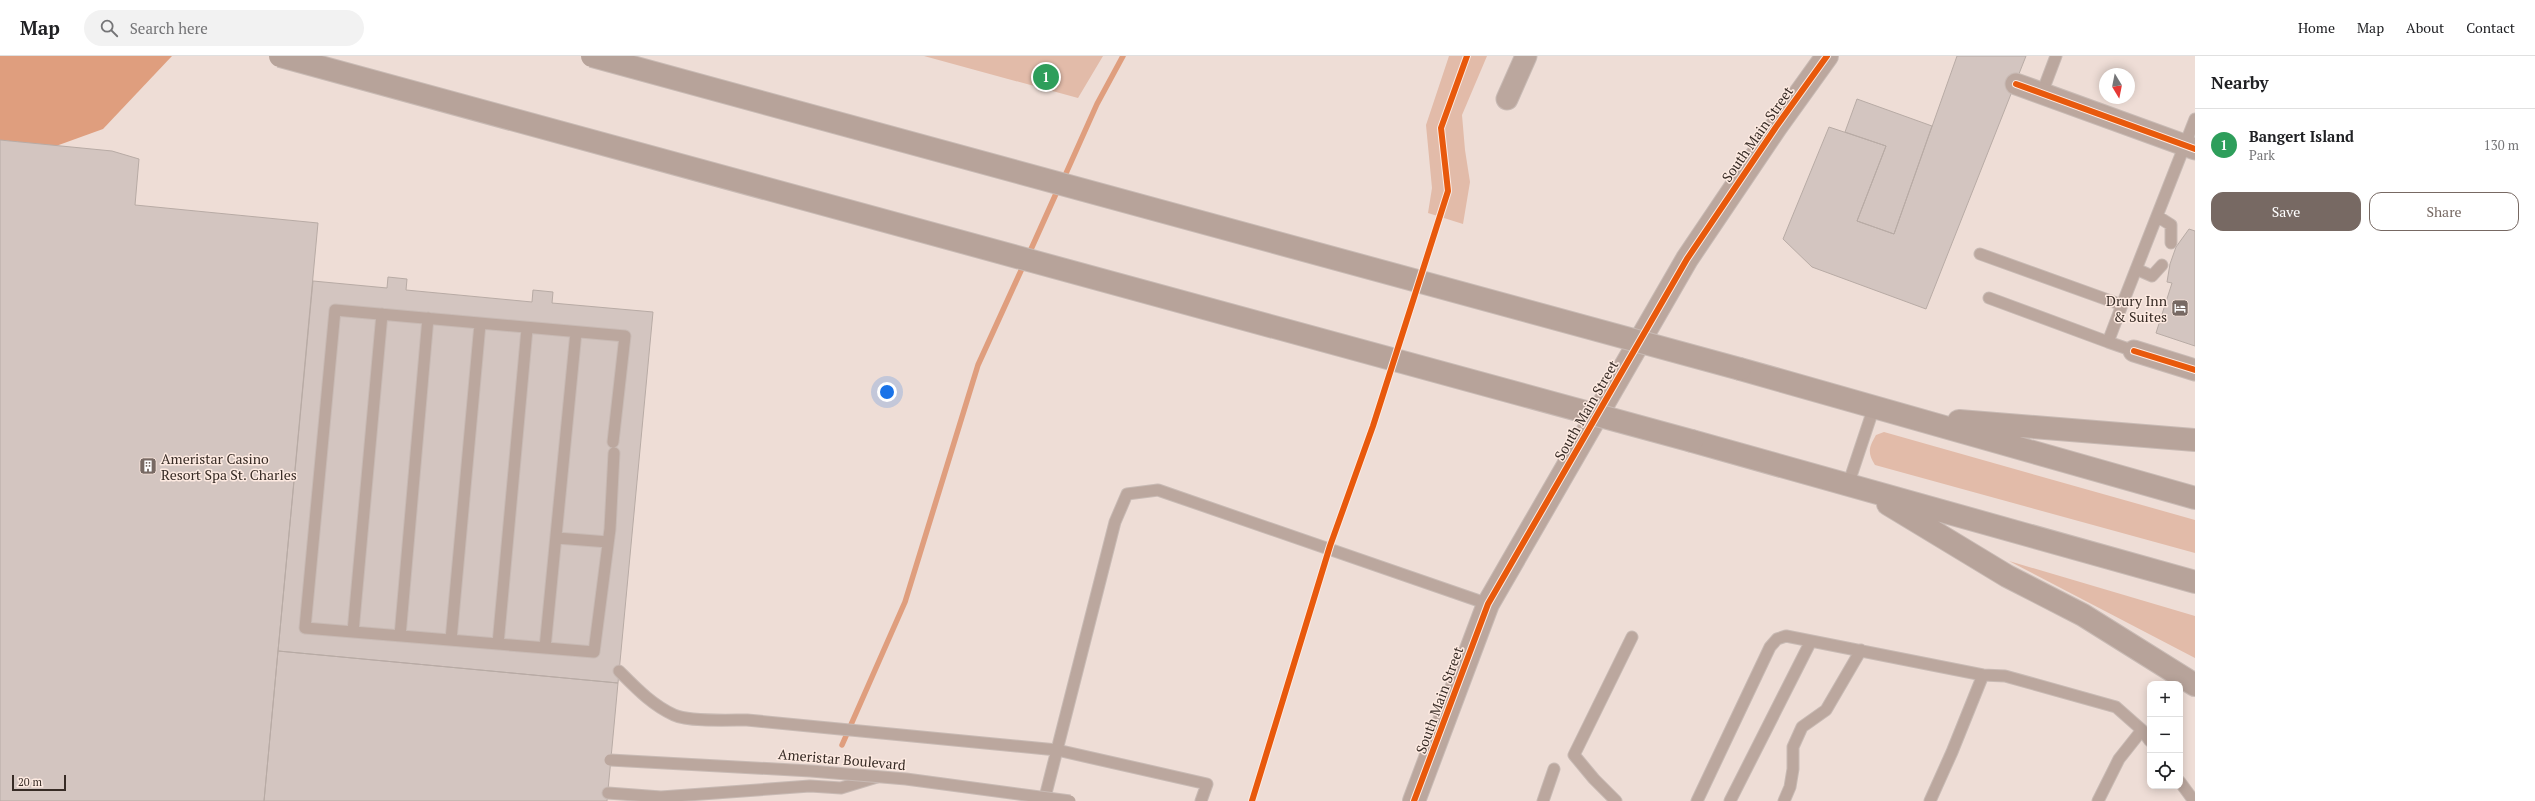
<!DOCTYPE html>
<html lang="en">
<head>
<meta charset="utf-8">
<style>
	body { margin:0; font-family:"PT Serif",serif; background:#f2f2f2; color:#202124 }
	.controls { position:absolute; right:12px; bottom:12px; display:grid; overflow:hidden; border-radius:8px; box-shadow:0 2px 10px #0003 }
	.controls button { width:36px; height:36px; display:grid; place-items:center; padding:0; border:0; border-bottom:1px solid #e0e0e0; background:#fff; color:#202124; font:20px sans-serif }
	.compass { position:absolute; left:2099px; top:12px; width:36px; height:36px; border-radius:50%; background:#fff; box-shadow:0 2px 10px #0003; rotate:170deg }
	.scale { position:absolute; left:12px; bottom:10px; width:54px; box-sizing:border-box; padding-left:4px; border:2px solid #372b25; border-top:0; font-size:11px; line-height:14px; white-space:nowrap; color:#372b25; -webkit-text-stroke:3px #fdeae1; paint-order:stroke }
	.you { position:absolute; left:887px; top:336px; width:14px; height:14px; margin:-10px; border:3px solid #fff; border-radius:50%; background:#1a73e8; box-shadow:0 0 0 6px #1a73e833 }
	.badge { display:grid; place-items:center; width:26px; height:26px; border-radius:50%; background:#776963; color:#fff; font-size:13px; font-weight:700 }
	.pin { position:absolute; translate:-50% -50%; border:2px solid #fff; box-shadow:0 1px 4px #0006 }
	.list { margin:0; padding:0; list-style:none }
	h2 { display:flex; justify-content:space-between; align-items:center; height:52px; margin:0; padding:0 16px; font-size:17px }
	h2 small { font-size:13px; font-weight:400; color:#757577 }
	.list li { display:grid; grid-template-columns:26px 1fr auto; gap:12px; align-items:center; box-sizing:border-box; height:72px; padding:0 16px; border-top:1px solid #e0e0e0 }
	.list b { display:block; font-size:15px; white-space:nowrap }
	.list p { margin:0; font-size:13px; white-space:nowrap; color:#757577 }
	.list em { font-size:13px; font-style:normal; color:#757577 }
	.actions { display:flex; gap:8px; padding:12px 16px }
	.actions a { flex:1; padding:9px 0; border:1px solid #776963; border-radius:12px; text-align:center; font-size:14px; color:#776963 }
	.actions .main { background:#776963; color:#fff }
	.icon { flex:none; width:22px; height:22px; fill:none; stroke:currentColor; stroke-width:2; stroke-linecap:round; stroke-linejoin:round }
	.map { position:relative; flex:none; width:2195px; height:745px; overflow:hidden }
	header { display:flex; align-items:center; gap:24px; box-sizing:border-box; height:56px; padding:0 20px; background:#fff; border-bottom:1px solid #e0e0e0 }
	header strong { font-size:19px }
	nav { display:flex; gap:22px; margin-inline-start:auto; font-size:14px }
	.search { width:280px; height:36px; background:#f2f2f2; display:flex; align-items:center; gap:10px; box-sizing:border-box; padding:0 14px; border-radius:22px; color:#757577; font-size:15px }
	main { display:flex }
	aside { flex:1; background:#fff }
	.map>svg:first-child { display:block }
</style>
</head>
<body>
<header>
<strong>Map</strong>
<div class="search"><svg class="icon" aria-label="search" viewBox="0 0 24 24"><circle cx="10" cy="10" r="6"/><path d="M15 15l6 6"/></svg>Search here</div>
<nav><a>Home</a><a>Map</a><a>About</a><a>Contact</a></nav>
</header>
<main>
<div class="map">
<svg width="2195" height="745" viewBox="0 0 2195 745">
	<rect width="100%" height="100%" fill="#eeddd6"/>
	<path fill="#e2bba9" d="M924,0h179l-25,42z
		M1449,0h38l-25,59 3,35 5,32 -7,42 -35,-11 4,-25 -6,-63z
		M1884,376l311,88v33l-320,-88c-8,-12 -6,-18 1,-30z
		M2009,505l186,55v42z"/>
	<path fill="#df9e7e" d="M0,0h172l-69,73 -47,17 -56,-6z"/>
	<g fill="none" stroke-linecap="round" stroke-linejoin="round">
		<path stroke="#df9e7e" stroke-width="5.5" d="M1063,124l34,-76 26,-48
			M1028,200l31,-69
			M842,689l63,-143 73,-237 46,-101"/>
	</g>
	<path fill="#d3c5c0" stroke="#b8aba5" d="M1957,0h69l-100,253 -114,-42 -29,-28 46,-112 57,19 -29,75 37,13z
		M1857,43l75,27 -38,108 -37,-13 29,-75 -41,-14z
		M0,84l112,11 27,8 -4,46 183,18 -54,578h-264z
		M2189,173l6,2v115l-39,-13 16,-50 -5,-1 3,-18 6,-17z
		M388,221l19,2 -1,11 126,12 1,-12 20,2 -1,11 101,9 -35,371 -340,-32 35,-370 74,7z
		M278,595l340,32 -11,118h-343z"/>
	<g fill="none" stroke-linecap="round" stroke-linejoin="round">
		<defs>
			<path id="service" d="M2042,37l14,-37
				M2157,160l14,9v18
				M1980,198l142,51 73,-186
				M2136,213l16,7 10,-11
				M1989,242l119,44
				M2122,249l-14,37 26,9
				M613,386l12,-106 -290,-26 -30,318 289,24 16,-123 4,-76
				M1848,429l26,-78
				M557,482l51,4
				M353,576l29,-318
				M400,580l28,-318
				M451,584l29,-316
				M498,588l29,-315
				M545,592l31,-316
				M619,615c17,17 33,34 55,44 15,7 55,5 73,5l310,30 150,34 -6,17
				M2180,726l14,19
				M608,737l53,4 149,-11 31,2 36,-11
				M1044,745l71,-279 12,-28 31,-4 330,114
				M1543,745l11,-32
				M1616,745l-22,-22 -20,-24 58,-118
				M1697,745l73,-154 7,-8 9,-3 197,39 22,1 111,31 26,23 8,11
				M1730,745l81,-160
				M1784,745l6,-14 3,-18v-22l9,-20 24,-17 35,-60
				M1930,745l22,-49 31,-77
				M2098,745l21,-42 23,-29"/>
			<path id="minor" d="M2016,28l179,65
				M1507,43l19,-43
				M2134,295l61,19"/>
			<path id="tertiary" d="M1414,745l74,-197 199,-345 89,-132 51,-71"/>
			<path id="motorway" d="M1740,313l455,129
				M1959,365l236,19
				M1692,385l503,141
				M1888,448l119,72 76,39 112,70"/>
		</defs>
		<use href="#service" stroke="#c8bab4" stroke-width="13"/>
		<use href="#minor" stroke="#c8bab4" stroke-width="23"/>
		<use href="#tertiary" stroke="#c8bab4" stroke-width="24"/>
		<use href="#motorway" stroke="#c8bab4" stroke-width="24"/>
		<use href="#service" stroke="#bba79e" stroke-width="11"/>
		<use href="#minor" stroke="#bba79e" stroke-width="21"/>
		<use href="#tertiary" stroke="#bba79e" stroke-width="22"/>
		<use href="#motorway" stroke="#b7a39a" stroke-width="22"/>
		<defs>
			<path id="service-bridge" d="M610,704l201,11 95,8 164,22"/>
			<path id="motorway-bridge" d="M280,0l1412,385
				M592,0l1148,313"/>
		</defs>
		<use href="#service-bridge" stroke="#c8bab4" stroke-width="13" stroke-linecap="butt"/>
		<use href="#motorway-bridge" stroke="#c8bab4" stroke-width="24" stroke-linecap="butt"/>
		<use href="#service-bridge" stroke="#bba79e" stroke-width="11"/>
		<use href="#motorway-bridge" stroke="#b7a39a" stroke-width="22"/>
		<defs>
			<path id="cycleway" d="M2016,28l179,65
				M2134,295l61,19
				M1252,745l78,-255 43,-120 75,-235 -7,-63 26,-72
				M1414,745l74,-197 199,-345 89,-132 51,-71"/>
		</defs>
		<use href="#cycleway" stroke="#fdeae1" stroke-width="8"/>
		<use href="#cycleway" stroke="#e8590c" stroke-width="6"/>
	</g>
	<defs>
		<symbol id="hotel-square" viewBox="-11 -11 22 22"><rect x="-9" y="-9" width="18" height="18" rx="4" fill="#776963" stroke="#fdeae1"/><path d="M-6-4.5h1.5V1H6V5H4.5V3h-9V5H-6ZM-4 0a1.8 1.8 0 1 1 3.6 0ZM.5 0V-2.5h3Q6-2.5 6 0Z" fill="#fff"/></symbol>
		<symbol id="building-square" viewBox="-11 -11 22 22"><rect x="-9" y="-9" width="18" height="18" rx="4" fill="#776963" stroke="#fdeae1"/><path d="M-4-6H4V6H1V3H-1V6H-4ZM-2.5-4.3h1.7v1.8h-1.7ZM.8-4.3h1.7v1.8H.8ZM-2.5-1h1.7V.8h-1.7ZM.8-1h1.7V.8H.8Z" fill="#fff"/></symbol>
	</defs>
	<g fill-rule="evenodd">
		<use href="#hotel-square" x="2170" y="242" width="20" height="20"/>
		<use href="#building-square" x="138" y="400" width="20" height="20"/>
	</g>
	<g text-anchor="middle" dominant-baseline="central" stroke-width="3" stroke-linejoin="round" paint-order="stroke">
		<g font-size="14" fill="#372b25" stroke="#fdeae1">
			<text transform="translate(1757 78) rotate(-55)">South Main Street</text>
			<text transform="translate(1586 354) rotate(-60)">South Main Street</text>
			<text transform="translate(1439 644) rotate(-70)">South Main Street</text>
			<text transform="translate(842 703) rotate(5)">Ameristar Boulevard</text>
		</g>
		<g font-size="14" fill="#372b25" stroke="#fdeae1" text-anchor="end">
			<text x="2167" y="244">Drury Inn<tspan x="2167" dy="16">&amp; Suites</tspan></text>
			<text x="161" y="402" text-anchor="start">Ameristar Casino<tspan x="161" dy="16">Resort Spa St. Charles</tspan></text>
		</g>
	</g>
</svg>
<div class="controls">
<button>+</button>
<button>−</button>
<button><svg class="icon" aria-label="locate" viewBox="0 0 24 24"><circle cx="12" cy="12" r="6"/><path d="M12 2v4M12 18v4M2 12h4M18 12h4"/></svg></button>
</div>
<svg class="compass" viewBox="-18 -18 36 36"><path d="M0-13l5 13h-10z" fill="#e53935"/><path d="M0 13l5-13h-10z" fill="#757577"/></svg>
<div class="scale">20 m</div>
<div class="you"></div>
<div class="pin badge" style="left:1046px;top:21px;background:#2e9e5b">1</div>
</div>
<aside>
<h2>Nearby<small></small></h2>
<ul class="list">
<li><span class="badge" style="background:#2e9e5b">1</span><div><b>Bangert Island</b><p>Park</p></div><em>130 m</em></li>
</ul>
<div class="actions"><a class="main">Save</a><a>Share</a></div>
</aside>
</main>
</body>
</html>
